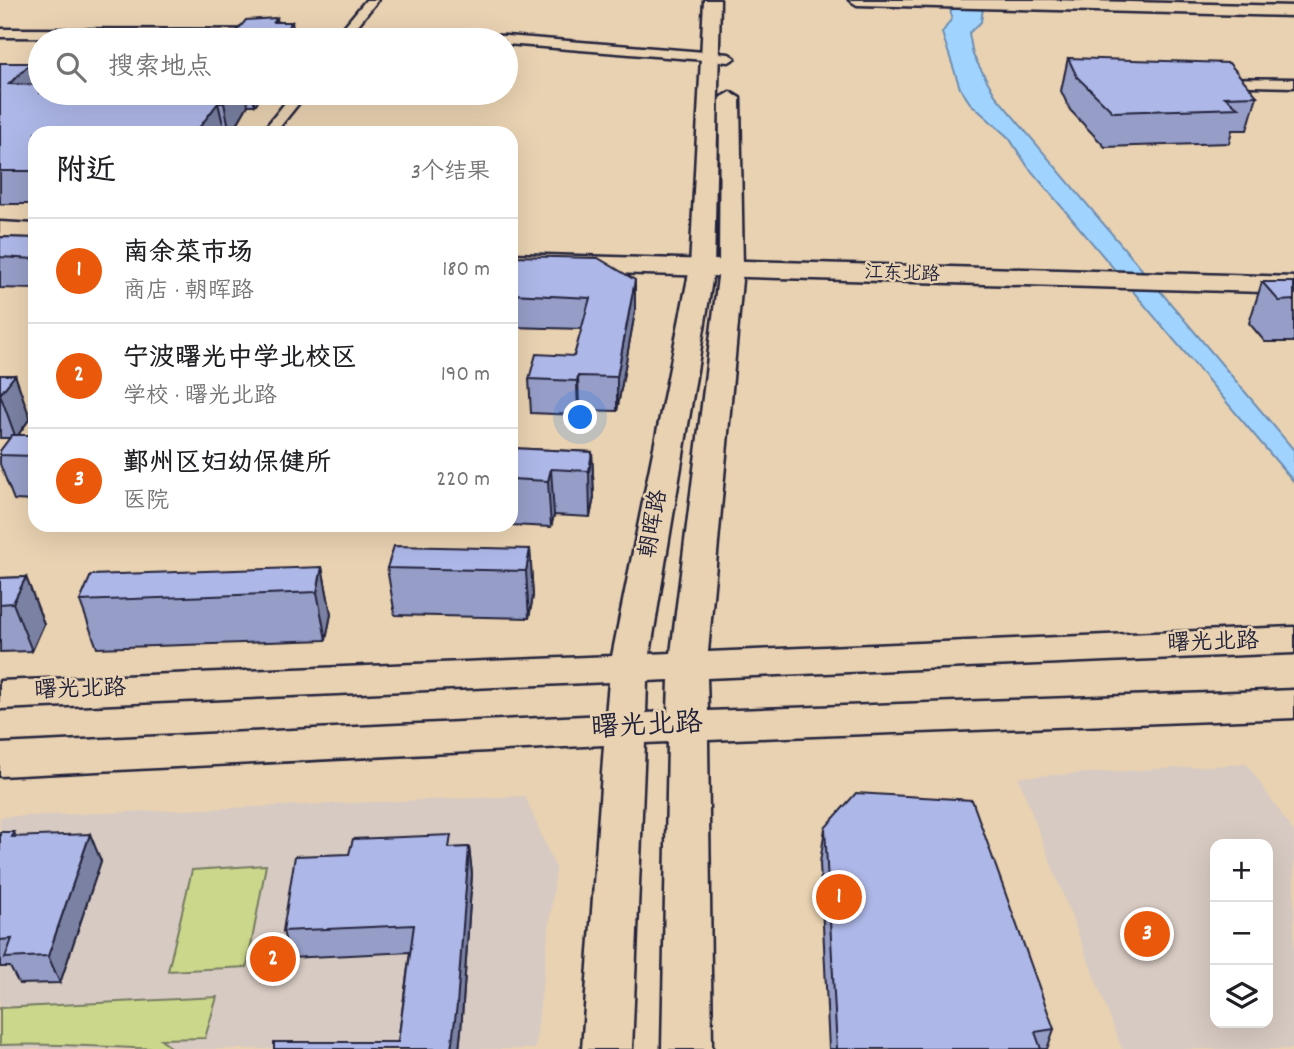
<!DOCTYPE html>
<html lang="zh">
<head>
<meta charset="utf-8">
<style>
	body { margin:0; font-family:Dekko,"LXGW WenKai TC",sans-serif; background:#f6f6f6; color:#202124 }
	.controls { position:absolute; right:21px; bottom:21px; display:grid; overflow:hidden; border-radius:14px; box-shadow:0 7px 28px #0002 }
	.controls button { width:63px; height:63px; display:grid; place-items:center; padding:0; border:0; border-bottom:2px solid #e0e0e0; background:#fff; color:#202124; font:35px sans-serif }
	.you { position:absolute; left:581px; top:418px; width:24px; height:24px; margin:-18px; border:5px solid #fff; border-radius:50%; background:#1a73e8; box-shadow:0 0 0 10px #1a73e833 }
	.badge { display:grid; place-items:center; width:46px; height:46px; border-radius:50%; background:#ea580c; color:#fff; font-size:23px; font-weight:700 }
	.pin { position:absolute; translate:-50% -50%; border:4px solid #fff; box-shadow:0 2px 7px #0006 }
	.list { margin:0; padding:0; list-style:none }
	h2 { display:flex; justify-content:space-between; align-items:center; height:91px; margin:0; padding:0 28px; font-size:30px }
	h2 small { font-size:23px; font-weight:400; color:#757577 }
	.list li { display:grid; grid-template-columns:46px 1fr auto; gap:21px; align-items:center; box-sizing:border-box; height:105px; padding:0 28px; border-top:2px solid #e0e0e0 }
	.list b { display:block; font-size:26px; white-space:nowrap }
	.list p { margin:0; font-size:23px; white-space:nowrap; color:#757577 }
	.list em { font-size:23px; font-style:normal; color:#757577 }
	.icon { flex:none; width:38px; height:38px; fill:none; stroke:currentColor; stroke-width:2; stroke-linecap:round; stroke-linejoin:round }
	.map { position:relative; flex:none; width:1294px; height:1049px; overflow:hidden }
	.search { position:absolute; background:#fff; box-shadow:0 7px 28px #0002; left:28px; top:28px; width:490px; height:77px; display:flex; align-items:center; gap:18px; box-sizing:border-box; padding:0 24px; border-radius:38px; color:#757577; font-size:26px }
	.panel { position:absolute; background:#fff; box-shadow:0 7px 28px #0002; left:28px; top:126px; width:490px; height:406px; border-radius:21px }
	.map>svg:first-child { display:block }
</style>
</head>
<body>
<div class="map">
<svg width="1294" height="1049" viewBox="0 0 1294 1049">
	<rect width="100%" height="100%" fill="#e9d2b2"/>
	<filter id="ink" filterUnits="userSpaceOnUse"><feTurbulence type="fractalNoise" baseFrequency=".0143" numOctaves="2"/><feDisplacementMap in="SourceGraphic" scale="14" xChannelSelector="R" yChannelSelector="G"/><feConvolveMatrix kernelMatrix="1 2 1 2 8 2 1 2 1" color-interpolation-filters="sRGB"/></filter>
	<g filter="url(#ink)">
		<path fill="#d7cac2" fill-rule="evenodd" d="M1247,764l47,68v217h-172l-104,-272zM1215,844h53v179h-53z
			M525,796l31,73 -21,180h-535v-232z"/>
		<path fill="#cbd78a" stroke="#767c62" stroke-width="2" d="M266,865l-19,102 -79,4 24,-101z
			M217,997l-12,41 -44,1 11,10c-58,0 -114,-7 -172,-4v-37z"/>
		<path fill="#a0d4fe" stroke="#6e8db0" stroke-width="2" d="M948,0l35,8 -2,14 -12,11 4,22 22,40 299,355v32l-266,-315 -19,-29 -39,-35 -10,-15 -18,-55 10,-15z"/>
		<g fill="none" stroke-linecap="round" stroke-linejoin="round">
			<defs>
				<path id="street" d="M366,0h12l-25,31 153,5 223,18 6,4 -6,4 -223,-18v-4l-506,-3v-8l341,1z
					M1212,78l82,1v8l-77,-2 -5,-1z
					M293,93h14l-32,40h-14z"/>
				<path id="secondary" d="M704,0h16l-6,268 -64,386 21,-1 48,-384 1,-171 10,-6 10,6 3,171 -35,383 586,-25v26l-587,25 1,33 586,-21v28l-586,22 4,309h-50l6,-307 -23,1 -13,306h-50l22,-304 -604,31v-32l606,-29 3,-33 -609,27v-28l612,-25 78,-388zM669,680l-1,32 -22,1 1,-32z
					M849,0h202l243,6v10l-437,-11z"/>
				<path id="primary" d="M0,222l35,2v16l-35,-2z
					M511,254l783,23v16l-783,-23z"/>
			</defs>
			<use href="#street" stroke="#22223b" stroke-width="5"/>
			<use href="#secondary" stroke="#22223b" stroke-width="5"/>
			<use href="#primary" stroke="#22223b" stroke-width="5"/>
			<use href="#street" fill="#e9d2b2" fill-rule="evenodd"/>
			<use href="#secondary" fill="#e9d2b2" fill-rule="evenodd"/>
			<use href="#primary" fill="#e9d2b2" fill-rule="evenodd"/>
		</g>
		<path fill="#969ec8" stroke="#22223b" stroke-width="2" d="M1068,58l189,38 -10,34h-15l-3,13 -124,4 -35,-37 -9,-19z
			M0,63h31l9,30h224l-9,12h-7l-16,28h-197v71h-35z
			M0,237l35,1v51l-35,-1z
			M511,256l124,56 -18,99 -38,-1 -1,5 -47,-2 -2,-34 45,-23 8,-27 -71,-2z
			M1262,282h32v60h-29l-16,-19z
			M0,375h15l15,43 -12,17h17v66l-21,-1 -14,-36v-13l10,-13h-10z
			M511,448l81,4 2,45 -4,20 -36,-2 -3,12 -40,-2z
			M530,549l3,47 -4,22 -134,-3 -8,-47z
			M322,567l9,47 -5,26 -229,8 -17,-47z
			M26,577l18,47 -12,27 -32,1v-74z
			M825,828l229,201 -7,20h-218l-9,-186z
			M0,832h14l2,5 85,24 -41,122 -41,1 -9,-17h-10z
			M469,847l3,27 -11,157 -2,18h-185l124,-7 12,-90 -120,6 -7,-27 66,-77z"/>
		<path fill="#7a81a2" stroke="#22223b" stroke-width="2" d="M277,18l3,19 12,-15 3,18h-18l-3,-18z
			M31,63l9,29 -31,-8z
			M231,93h15l2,12 -16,28h-2l-6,-30z
			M252,93h12l-9,12z
			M218,103l7,30h-30z
			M635,280v32l-18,99v-34z
			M15,375l15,43 -14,20 -16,-44z
			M578,376l1,34 -1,5 -1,-34z
			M592,452l2,45 -4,20 -1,-46z
			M551,469l3,46 -3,12 -3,-46z
			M530,549l3,47 -4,22 -3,-47z
			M322,567l9,47 -5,26 -9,-48z
			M26,577l18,47 -12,27 -19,-48z
			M90,834l11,27 -41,122 -12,-27z
			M469,847l3,27 -11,157 -2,18h-8z"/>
		<path fill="#aeb8e8" stroke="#22223b" stroke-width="2" d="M277,18l-3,4h18l-15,18h-48l17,-20z
			M1068,58l161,5 28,33 -32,1 14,11 -126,4 -36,-35z
			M0,63h31l-22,21 31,1v8h191l-7,10h-6l-23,30h-160v38h-35z
			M0,237l35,1v21l-35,-2z
			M511,256l87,2 37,22 -18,97 -39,-1 -1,5 -48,-2 7,-25 38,2 16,-58 -79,-4z
			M1262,282h32v18l-15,1z
			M0,375h15l-15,19z
			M12,435h23v21l-35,-1v-4z
			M511,448l81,4 -3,19 -38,-2 -3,12 -37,-2z
			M394,546l136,3 -4,22 -139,-3z
			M322,567l-5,25 -237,9 11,-26z
			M26,577l-13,26 -13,1v-26z
			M856,793l116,7 82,229 -19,3 6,17h-204l-12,-221z
			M0,832h14l-2,5 78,-3 -42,122 -43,2 7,-19 -12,1z
			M451,835l-2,13 20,-1 -12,158 -6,44h-177v-7h124l16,-117 -131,6 12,-75 54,-2 4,-15z"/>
	</g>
	<g text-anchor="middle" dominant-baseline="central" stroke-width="5" stroke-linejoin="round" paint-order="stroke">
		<g font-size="19" fill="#22223b" stroke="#e9d2b2">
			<text transform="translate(902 275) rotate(2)">江东北路</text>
		</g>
		<g font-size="23" fill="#22223b" stroke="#e9d2b2">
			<text transform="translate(655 524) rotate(-80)">朝晖路</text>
			<text transform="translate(1213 644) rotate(-2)">曙光北路</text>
			<text transform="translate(80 691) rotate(-2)">曙光北路</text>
		</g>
		<g font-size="28" fill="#22223b" stroke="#e9d2b2">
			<text transform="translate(647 728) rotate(-3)">曙光北路</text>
		</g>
	</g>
</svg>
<div class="controls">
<button>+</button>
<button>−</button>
<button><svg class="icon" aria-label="layers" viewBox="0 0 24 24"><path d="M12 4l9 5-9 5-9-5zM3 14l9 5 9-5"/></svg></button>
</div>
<div class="you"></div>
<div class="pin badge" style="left:839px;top:897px">1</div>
<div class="pin badge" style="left:273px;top:959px">2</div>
<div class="pin badge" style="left:1147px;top:934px">3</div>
<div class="search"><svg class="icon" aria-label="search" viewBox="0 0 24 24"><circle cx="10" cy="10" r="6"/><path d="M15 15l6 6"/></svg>搜索地点</div>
<section class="panel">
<h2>附近<small>3个结果</small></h2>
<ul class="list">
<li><span class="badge">1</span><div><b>南余菜市场</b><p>商店 · 朝晖路</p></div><em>180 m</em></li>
<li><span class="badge">2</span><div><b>宁波曙光中学北校区</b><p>学校 · 曙光北路</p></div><em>190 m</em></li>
<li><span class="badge">3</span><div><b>鄞州区妇幼保健所</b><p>医院</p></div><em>220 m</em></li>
</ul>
</section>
</div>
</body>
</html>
